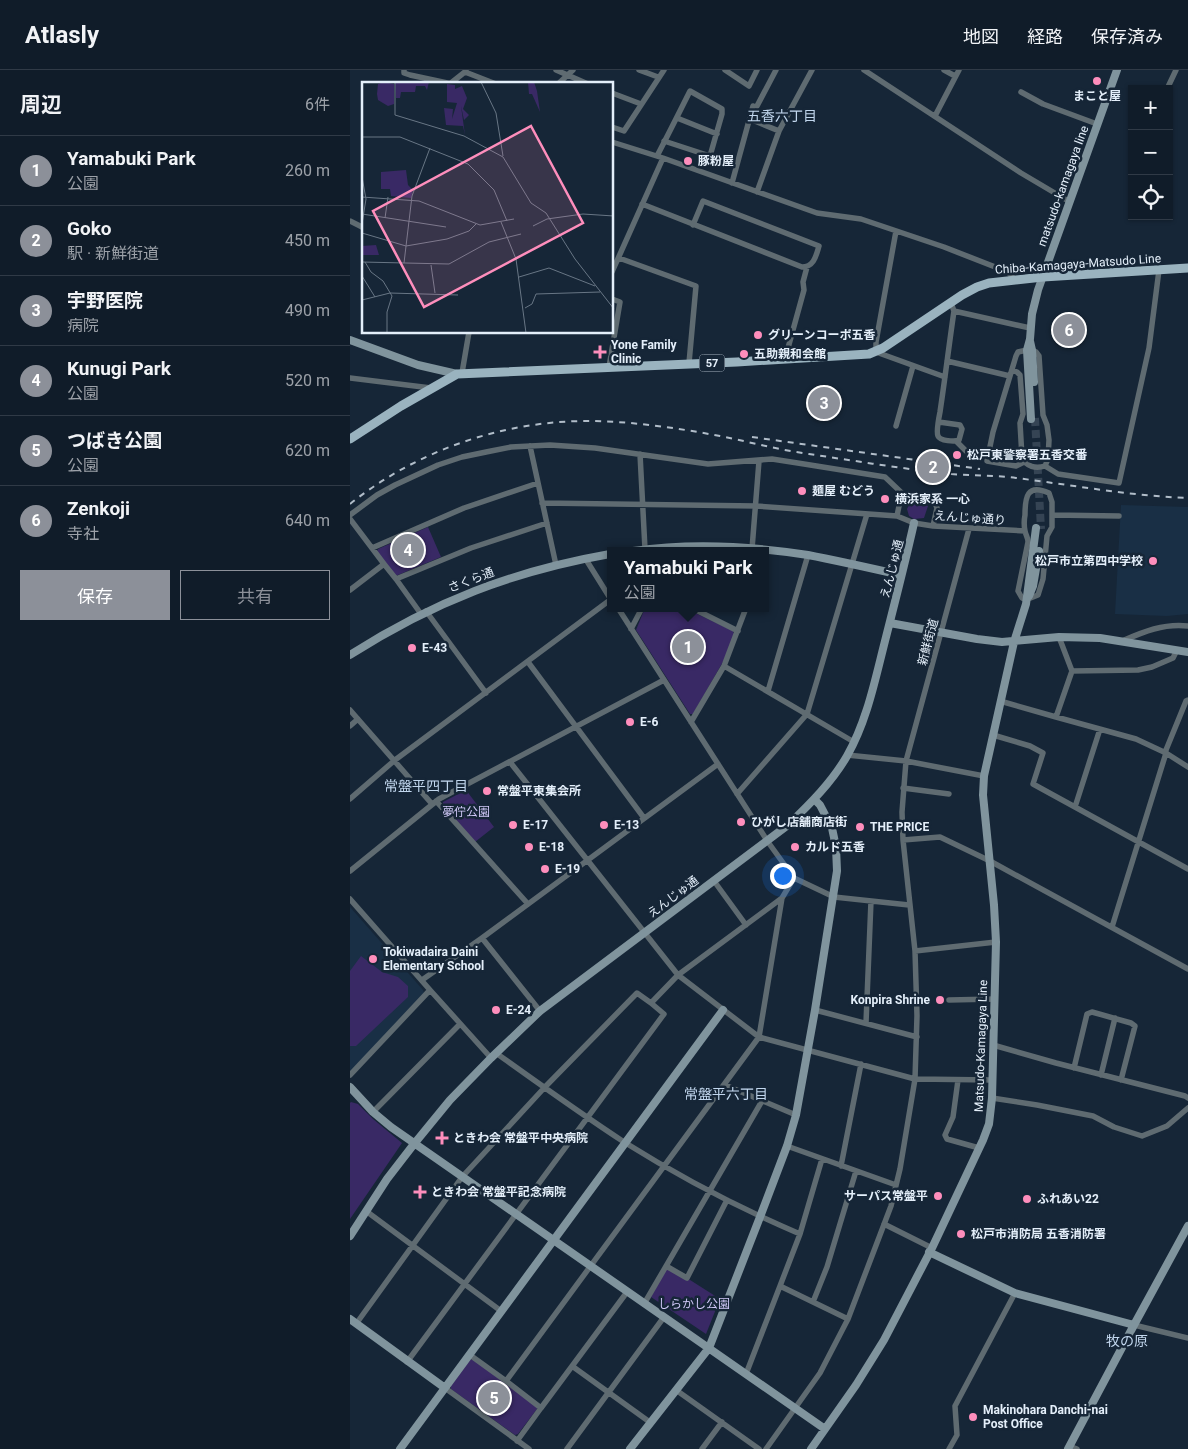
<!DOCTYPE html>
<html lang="ja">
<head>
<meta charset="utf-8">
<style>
	body { margin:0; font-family:Roboto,"Noto Sans JP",sans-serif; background:#192531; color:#f1f3f6 }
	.controls { position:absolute; right:15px; top:15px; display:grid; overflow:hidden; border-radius:0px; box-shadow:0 1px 4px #0004 }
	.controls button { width:45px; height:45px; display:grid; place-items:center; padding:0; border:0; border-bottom:1px solid #303a46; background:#101c29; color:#f1f3f6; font:25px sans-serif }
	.you { position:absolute; left:432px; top:805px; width:18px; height:18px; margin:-12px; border:4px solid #fff; border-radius:50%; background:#1a73e8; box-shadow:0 0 0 8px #1a73e833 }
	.badge { display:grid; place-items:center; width:32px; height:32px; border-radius:50%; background:#8c9099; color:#fff; font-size:16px; font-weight:700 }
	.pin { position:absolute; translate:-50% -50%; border:2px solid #fff; box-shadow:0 1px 5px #0006 }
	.popup { position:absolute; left:257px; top:477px; width:162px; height:65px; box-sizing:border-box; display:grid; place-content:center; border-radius:0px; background:#101c29; filter:drop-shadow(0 1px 4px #0005); font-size:16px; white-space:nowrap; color:#9ca1a8 }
	.popup b { font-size:19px; color:#f1f3f6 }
	.popup::after { content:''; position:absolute; left:50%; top:100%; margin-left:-10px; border:10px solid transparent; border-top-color:#101c29 }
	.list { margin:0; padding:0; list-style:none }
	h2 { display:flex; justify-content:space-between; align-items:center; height:65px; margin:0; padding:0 20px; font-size:21px }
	h2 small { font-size:16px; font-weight:400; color:#9ca1a8 }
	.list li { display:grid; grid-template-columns:32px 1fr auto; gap:15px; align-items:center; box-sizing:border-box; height:70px; padding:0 20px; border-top:1px solid #303a46 }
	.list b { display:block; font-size:19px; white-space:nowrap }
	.list p { margin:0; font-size:16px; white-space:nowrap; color:#9ca1a8 }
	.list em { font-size:16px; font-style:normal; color:#9ca1a8 }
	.actions { display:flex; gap:10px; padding:15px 20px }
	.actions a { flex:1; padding:11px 0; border:1px solid #8c9099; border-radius:0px; text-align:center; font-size:18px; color:#8c9099 }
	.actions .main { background:#8c9099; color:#fff }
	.icon { flex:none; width:28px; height:28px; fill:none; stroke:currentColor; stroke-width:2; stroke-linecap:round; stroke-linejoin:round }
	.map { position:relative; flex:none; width:838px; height:1379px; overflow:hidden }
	header { display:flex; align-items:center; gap:30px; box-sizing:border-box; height:70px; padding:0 25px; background:#101c29; border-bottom:1px solid #303a46 }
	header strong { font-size:24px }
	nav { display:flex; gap:28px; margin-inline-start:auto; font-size:18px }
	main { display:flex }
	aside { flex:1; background:#101c29 }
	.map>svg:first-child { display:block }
</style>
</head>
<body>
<header>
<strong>Atlasly</strong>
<nav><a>地図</a><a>経路</a><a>保存済み</a></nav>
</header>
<main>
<aside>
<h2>周辺<small>6件</small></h2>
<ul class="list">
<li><span class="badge">1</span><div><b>Yamabuki Park</b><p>公園</p></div><em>260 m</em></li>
<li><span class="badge">2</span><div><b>Goko</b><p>駅 · 新鮮街道</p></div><em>450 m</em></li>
<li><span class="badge">3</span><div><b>宇野医院</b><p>病院</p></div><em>490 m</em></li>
<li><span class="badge">4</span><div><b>Kunugi Park</b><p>公園</p></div><em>520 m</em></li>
<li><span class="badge">5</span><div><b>つばき公園</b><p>公園</p></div><em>620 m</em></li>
<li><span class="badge">6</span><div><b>Zenkoji</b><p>寺社</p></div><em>640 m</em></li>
</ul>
<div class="actions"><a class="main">保存</a><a>共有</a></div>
</aside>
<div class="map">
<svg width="838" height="1379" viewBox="0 0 838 1379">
	<rect width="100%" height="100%" fill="#162637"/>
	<path fill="#192f45" d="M771,435l67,2v107l-21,2 -52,-2z
		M0,837l73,83 1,3 -74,79z"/>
	<path fill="#392965" d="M564,431l14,5 -4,12 -10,1 -5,-3 -2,-7 3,-6z
		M78,457l13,30 -43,18h-3l-18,-23 1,-3z
		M295,538h40l48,23 1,3 -10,26 -31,54h-3l-54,-84z
		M116,720l28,37 -19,15 -32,-37v-3z
		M11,886l21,16 16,5 10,9v11l-52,49h-6v-75z
		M1,1032l7,2 15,15 29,24 -52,76v-116z
		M318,1196l52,33 -14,35 -55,-37z
		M123,1289l64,47v3l-19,25 -3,1 -64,-46v-3l19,-26z"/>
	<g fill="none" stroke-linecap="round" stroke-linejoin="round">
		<path stroke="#354454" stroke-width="8" stroke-dasharray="8 4" stroke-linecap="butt" d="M685,348l6,111"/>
		<path stroke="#5f6b71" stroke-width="5.5" d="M54,0v3l6,2 42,9
			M206,0l32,14
			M289,0l19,7
			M375,0l24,16 8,-16
			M514,0l157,103 49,29
			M594,0l11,6
			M115,2l31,12
			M101,13l15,-12
			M208,14l15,-14
			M817,19l9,-19
			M671,22l22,12 54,20
			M262,23l29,11
			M407,36l19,-36
			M585,46l24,-46
			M327,48l40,16
			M400,49l29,12
			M262,57l12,4 40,-61
			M262,72l51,16 154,55 44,6 83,28 64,25 6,7
			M307,86c11,-21 22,-43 33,-65l32,18v5l-12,42 -46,-15
			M382,113l21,-77
			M407,122l22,-61 33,-61
			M292,134l160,63c12,0 14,-11 17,-21l-116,-45 -10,24
			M0,151l14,7
			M546,161l-20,111v10l69,25
			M269,188l77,28 -7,77
			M262,202l51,-114
			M604,241l76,17
			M682,280l4,2 3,4 4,59 4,10 2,15 -1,19 -3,7
			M435,289l19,-69 -1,-8 4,-15
			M597,291l63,15
			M259,297l11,-65 -8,-3
			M662,300l5,2 3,3 3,39 -3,9 2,34c4,10 14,12 23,9l13,8 61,9 30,-135 10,-78
			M112,303l7,-41
			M0,308l81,10
			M589,352l21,3 2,4 -3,11c-4,2 -19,1 -21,-4 -2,-4 1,-19 2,-24 5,-33 9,-67 14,-101l-3,-8
			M546,356l17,-60
			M606,371l10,10 22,3
			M180,376l26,119
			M290,384l5,95
			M674,392l-8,4 -29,-5 6,-29 23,-76 2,-4 9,-2
			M192,433l214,3 141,10 17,7 19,3 92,5
			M0,445l27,-20 18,-10 43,-20 24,-8 29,-6 20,-4 39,-2 45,3 113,16 64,-5 32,5 81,13 20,19
			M702,445l67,1
			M547,446l3,-15 5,-5 24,4 6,3 2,5 -4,18
			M0,449l34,45
			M22,478l92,-40 74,-25
			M402,479l7,-88
			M235,488l25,40
			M46,509l25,35
			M0,520l34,-26 12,15 75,-31 76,-25
			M676,529l-4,-1 -4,-7 10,-49c0,-5 -2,-6 -3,-11 -1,-5 -1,-11 0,-16 0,-18 2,-32 24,-22l3,9v25l-5,9 -4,43 -5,16 -10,4
			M268,538l150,234 26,36
			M342,538l46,23
			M76,541l60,82
			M281,559l11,-21
			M709,567l13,34 -16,46 80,22 30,14 -54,174
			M772,571c21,-9 42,-18 66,-15
			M178,592l116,156
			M374,596l130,76
			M722,601l66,-1 14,-3 21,-9 4,-8
			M418,621l40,-136
			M838,630l-2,1 -20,49v3l22,14
			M650,631l56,16
			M0,640l82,94
			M341,652l33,-56 22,-58
			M0,656l8,-7
			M643,665l37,11 13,7 -10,31 155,85
			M497,685l59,6 78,15
			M160,692l168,213 81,62 156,42 77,1
			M553,718l46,6
			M387,724l70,-80 60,-200
			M0,729l45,-39 215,-160
			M86,731l92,103
			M725,737l25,-78
			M553,770l37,-3 50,24 198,108
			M0,801l89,-72 225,-119
			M364,811l32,44
			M0,829l80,91 -80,85
			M132,868l58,73
			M565,881l81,-9
			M72,910l60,-42 236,-174
			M80,920l61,68
			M599,930l46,-1
			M465,940l102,27
			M516,953l5,-122
			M643,975l63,18 129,33 3,2
			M146,983c42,30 85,61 128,89 56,35 115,66 176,92
			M724,998l13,-54 5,-2 39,11 4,3 -14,54
			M751,1005l14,-57
			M608,1010l-5,37 -8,18 2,4 32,9
			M375,1015l71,30
			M642,1028l45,7 56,11 21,11 28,9 25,-10 21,-18
			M23,1042l87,-88
			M437,1076l109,39
			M491,1096l20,-102
			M16,1141l135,100
			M534,1154l48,24
			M316,1196l21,12 40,-78
			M430,1216l68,33
			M463,1232l14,-35 29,-96
			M294,1234l118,-203
			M6,1254l106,-147 83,-90 92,-94 14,10
			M784,1255l54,13
			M120,1285l36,26
			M57,1292l257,-348 -13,-11 27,-28 104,-77 12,-20 40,19 75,8
			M222,1296l79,57
			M396,1304l34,-88 20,-52 22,-75
			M95,1318l84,61
			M326,1320l83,59
			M191,1338l86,-116
			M167,1371l24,-33 -35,-27 253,-344 23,-139
			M719,1376l8,3
			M217,1379l97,-132
			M352,1379l20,-27
			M416,1379l54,-76 28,-54 43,-113 9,-37 15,-90 2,-63 -2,-65 -12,-111 -1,-28 4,-51 63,-232
			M599,1379l8,-14 -2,-29 60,-113"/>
		<path stroke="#80949d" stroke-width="8" d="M0,270l68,25 39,9
			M680,271l2,9 2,32
			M681,349l-4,-69 3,-11 2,-25 6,-24 79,-220
			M283,481c57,-8 118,-5 175,4 31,6 62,13 93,20
			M679,526l4,-10 6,-35
			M540,553l87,16 25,3 57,-5 41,1 88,14
			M0,585c83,-53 163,-84 260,-101
			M0,1017l23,25 18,15 434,302
			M0,1166l37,-57 27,-35 36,-44 41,-42 49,-47 248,-186c22,-21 44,-43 59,-69 20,-35 28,-76 38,-115 10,-39 20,-78 29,-118
			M579,1182l86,41 119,32
			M0,1249l95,69
			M50,1379l323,-439
			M280,1379l79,-101 51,-131 27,-71 9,-31 19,-105 22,-139 -1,-24 -4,-19 -12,-23 -6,-6
			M461,1379l45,-64 28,-45 48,-92 51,-108 6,-16 3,-26 4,-156 -2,-37 -11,-110 1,-19 30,-134 12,-38 10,-76
			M718,1379l66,-124 54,-99"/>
		<path stroke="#9ab3bf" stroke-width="9" d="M0,369l51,-33 56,-32 280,-12 132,-8 14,-6 79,-53 15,-8 12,-4 54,-6 145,-9"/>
		<path stroke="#b1bdc9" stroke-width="2" stroke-dasharray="6 6" stroke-linecap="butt" d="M402,367l228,32
			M0,434c66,-53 152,-83 237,-83 44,0 90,7 133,15 30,6 59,14 89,18 47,7 95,15 142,20 22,2 43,1 65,4 57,7 114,18 172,20"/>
	</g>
	<g fill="#fe8ebc" stroke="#162637" stroke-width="2">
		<circle cx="747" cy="11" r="5"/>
		<circle cx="338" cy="91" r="5"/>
		<circle cx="408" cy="265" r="5"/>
		<path d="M247.5 274.5h5v5h5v5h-5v5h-5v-5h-5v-5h5z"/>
		<circle cx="394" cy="284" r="5"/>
		<circle cx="607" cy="385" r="5"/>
		<circle cx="452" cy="421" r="5"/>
		<circle cx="535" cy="429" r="5"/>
		<circle cx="803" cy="491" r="5"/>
		<circle cx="62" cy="578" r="5"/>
		<circle cx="280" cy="652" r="5"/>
		<circle cx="137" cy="721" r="5"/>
		<circle cx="391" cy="752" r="5"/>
		<circle cx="163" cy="755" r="5"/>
		<circle cx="254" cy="755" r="5"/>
		<circle cx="510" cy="757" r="5"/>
		<circle cx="179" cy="777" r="5"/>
		<circle cx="445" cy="777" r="5"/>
		<circle cx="195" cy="799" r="5"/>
		<circle cx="23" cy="889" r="5"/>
		<circle cx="590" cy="930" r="5"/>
		<circle cx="146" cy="940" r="5"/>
		<path d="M89.5 1060.5h5v5h5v5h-5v5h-5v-5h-5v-5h5z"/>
		<path d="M67.5 1114.5h5v5h5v5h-5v5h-5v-5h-5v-5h5z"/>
		<circle cx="588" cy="1126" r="5"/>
		<circle cx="677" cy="1129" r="5"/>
		<circle cx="611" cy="1164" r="5"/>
		<circle cx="623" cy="1347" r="5"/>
	</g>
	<g text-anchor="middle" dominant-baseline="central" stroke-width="5" stroke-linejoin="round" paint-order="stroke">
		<rect fill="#162637" stroke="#a6b3c0" stroke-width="1" x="349.5" y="284.5" width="25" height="17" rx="4"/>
		<g font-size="11" font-weight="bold" fill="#e4effa">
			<text x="362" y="293">57</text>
		</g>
		<g font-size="12" font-weight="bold" fill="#e4effa" stroke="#162637" text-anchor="start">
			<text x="747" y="26" text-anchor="middle">まこと屋</text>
			<text x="348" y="91">豚粉屋</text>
			<text x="418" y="265">グリーンコーポ五香</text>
			<text x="261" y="275">Yone Family<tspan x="261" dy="14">Clinic</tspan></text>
			<text x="404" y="284">五助親和会館</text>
			<text x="617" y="385">松戸東警察署五香交番</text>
			<text x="462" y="421">麺屋 むどう</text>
			<text x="545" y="429">横浜家系 一心</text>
			<text x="793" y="491" text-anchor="end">松戸市立第四中学校</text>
			<text x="72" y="578">E-43</text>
			<text x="290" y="652">E-6</text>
			<text x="147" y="721">常盤平東集会所</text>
			<text x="401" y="752">ひがし店舗商店街</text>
			<text x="173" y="755">E-17</text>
			<text x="264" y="755">E-13</text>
			<text x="520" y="757">THE PRICE</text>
			<text x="189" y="777">E-18</text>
			<text x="455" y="777">カルド五香</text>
			<text x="205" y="799">E-19</text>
			<text x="33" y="882">Tokiwadaira Daini<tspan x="33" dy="14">Elementary School</tspan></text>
			<text x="580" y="930" text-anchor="end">Konpira Shrine</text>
			<text x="156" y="940">E-24</text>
			<text x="103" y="1068">ときわ会 常盤平中央病院</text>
			<text x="81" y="1122">ときわ会 常盤平記念病院</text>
			<text x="578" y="1126" text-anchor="end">サーパス常盤平</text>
			<text x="687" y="1129">ふれあい22</text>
			<text x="621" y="1164">松戸市消防局 五香消防署</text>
			<text x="633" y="1340">Makinohara Danchi-nai<tspan x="633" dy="14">Post Office</tspan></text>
		</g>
		<g font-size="12" fill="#e4effa" stroke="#162637">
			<text transform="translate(713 116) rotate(-70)">matsudo-kamagaya line</text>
			<text transform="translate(728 194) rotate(-4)">Chiba-Kamagaya-Matsudo Line</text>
			<text transform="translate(620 448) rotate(4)">えんじゅ通り</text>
			<text transform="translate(542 499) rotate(-76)">えんじゅ通</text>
			<text transform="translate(121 510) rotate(-21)">さくら通</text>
			<text transform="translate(578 572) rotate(-75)">新鮮街道</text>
			<text transform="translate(323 827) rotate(-37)">えんじゅ通</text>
			<text transform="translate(631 976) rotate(-88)">Matsudo-Kamagaya Line</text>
		</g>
		<g font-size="12" fill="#d0c8f7" stroke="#162637">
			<text x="116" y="742">夢佇公園</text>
			<text x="344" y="1234">しらかし公園</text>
		</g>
		<g font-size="14" fill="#c2d7ee" stroke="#162637">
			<text x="432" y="46">五香六丁目</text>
			<text x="76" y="716">常盤平四丁目</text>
			<text x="376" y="1024">常盤平六丁目</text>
			<text x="777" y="1271">牧の原</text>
		</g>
	</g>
	<g transform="translate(12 12)">
		<rect width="251" height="251" fill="#162637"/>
		<path d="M22,0l10,2v20l-6,2 -10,-6 -1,-6 1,-10zM33,0h34l-2,8 -2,-4h-9l-1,6h-14l-1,6h-4zM166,0h6l3,9 3,21 -8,-18h-3zM85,2l8,1v4l7,-3 5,12 -4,11 6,6 -5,5 -3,-14 4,29 -2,-9 -17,-1 -2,-17 9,1 -1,10 5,-16 -10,-1zM44,88l2,15 5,5 -2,8 -20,-2 -1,-7h-9v-17zM14,163l3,10h-17v-9z" fill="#392965"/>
		<path fill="none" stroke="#687685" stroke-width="1" d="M33,0v33l69,21 39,21 28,46 15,10 29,46 39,50M119,0l15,31 7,43M0,55h38l68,27 26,26 13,31M0,95l4,22 -4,25M0,115l57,4 61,24 34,-6M0,132l84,13M23,136l3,-21M139,140l15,37 10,74M171,144l14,-7 36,-5 31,2M0,151l44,13 41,-7 22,-8 7,-7M0,180l87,2 40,-22 32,-8M3,180l6,10 12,9 9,15 -5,16v21M42,181l8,-67 18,-48M69,183l4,28M0,194l13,21M157,195l30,-9 46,18M0,218l28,-7 68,2M163,226l7,-4 4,-10 64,-2"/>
		<path fill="#fe8ebc" fill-opacity="0.15" stroke="#fe8ebc" stroke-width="2.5" d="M169,44l52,97 -159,84 -51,-96z"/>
		<rect width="251" height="251" fill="none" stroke="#e4effa" stroke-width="2.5"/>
	</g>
</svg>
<div class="controls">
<button>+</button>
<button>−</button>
<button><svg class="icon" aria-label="locate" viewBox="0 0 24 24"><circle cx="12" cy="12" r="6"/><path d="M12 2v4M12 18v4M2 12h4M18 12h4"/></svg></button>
</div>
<div class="you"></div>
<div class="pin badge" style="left:338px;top:577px">1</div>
<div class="popup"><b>Yamabuki Park</b>公園</div>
<div class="pin badge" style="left:583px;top:397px">2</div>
<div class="pin badge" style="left:474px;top:333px">3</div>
<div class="pin badge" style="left:58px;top:480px">4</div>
<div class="pin badge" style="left:144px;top:1328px">5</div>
<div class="pin badge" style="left:719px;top:260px">6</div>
</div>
</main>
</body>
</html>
